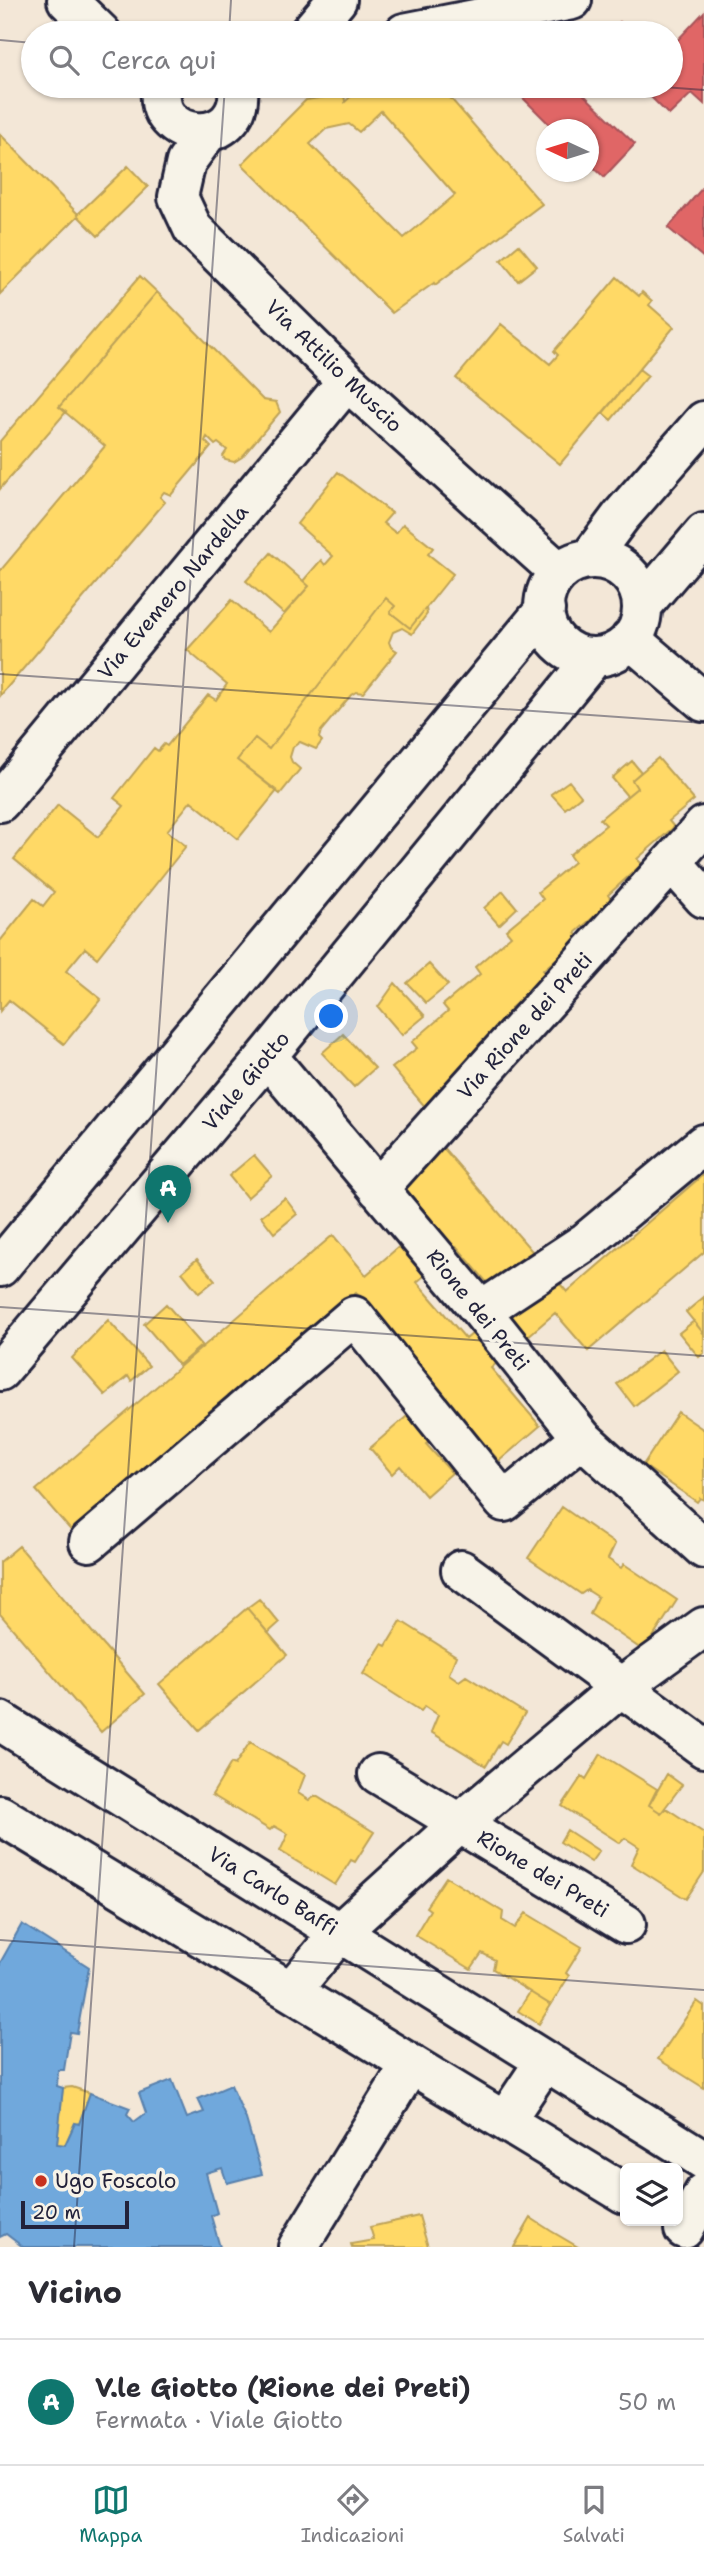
<!DOCTYPE html>
<html lang="it">
<head>
<meta charset="utf-8">
<style>
	body { margin:0; font-family:"Shantell Sans",sans-serif; background:#f2f2f3; color:#2b2b33 }
	.controls { position:absolute; right:21px; bottom:21px; display:grid; overflow:hidden; border-radius:10px; box-shadow:0 2px 5px #0004 }
	.controls button { width:63px; height:63px; display:grid; place-items:center; padding:0; border:0; border-bottom:2px solid #e1e1e2; background:#fff; color:#2b2b33; font:35px sans-serif }
	.compass { position:absolute; left:536px; top:119px; width:63px; height:63px; border-radius:50%; background:#fff; box-shadow:0 2px 5px #0004; rotate:274deg }
	.scale { position:absolute; left:21px; bottom:18px; width:108px; box-sizing:border-box; padding-left:7px; border:4px solid #22223b; border-top:0; font-size:19px; line-height:24px; white-space:nowrap; color:#22223b; -webkit-text-stroke:5px #f7f3e8; paint-order:stroke }
	.you { position:absolute; left:332px; top:1017px; width:24px; height:24px; margin:-18px; border:5px solid #fff; border-radius:50%; background:#1a73e8; box-shadow:0 0 0 10px #1a73e833 }
	.badge { display:grid; place-items:center; width:46px; height:46px; border-radius:50%; background:#0f766e; color:#fff; font-size:23px; font-weight:700 }
	.pin { position:absolute; translate:-50% -58px; filter:drop-shadow(0 2px 4px #0008) }
	.pin::after { content:''; position:absolute; top:37px; width:24px; height:21px; background:inherit; clip-path:polygon(0 0,100% 0,50% 100%) }
	.list { margin:0; padding:0; list-style:none }
	h2 { display:flex; justify-content:space-between; align-items:center; height:91px; margin:0; padding:0 28px; font-size:30px }
	h2 small { font-size:23px; font-weight:400; color:#7c7c81 }
	.list li { display:grid; grid-template-columns:46px 1fr auto; gap:21px; align-items:center; box-sizing:border-box; height:126px; padding:0 28px; border-top:2px solid #e1e1e2 }
	.list b { display:block; font-size:26px; white-space:nowrap }
	.list p { margin:0; font-size:23px; white-space:nowrap; color:#7c7c81 }
	.list em { font-size:23px; font-style:normal; color:#7c7c81 }
	.icon { flex:none; width:38px; height:38px; fill:none; stroke:currentColor; stroke-width:2; stroke-linecap:round; stroke-linejoin:round }
	.map { position:relative; flex:none; width:704px; height:2247px; overflow:hidden }
	.search { position:absolute; background:#fff; box-shadow:0 2px 5px #0004; left:21px; right:21px; top:21px; height:77px; display:flex; align-items:center; gap:18px; box-sizing:border-box; padding:0 24px; border-radius:38px; color:#7c7c81; font-size:26px }
	.sheet { height:217px; background:#fff }
	nav { display:flex; justify-content:space-around; align-items:center; box-sizing:border-box; height:98px; border-top:2px solid #e1e1e2; background:#fff; font-size:19px; color:#7c7c81 }
	nav a { display:grid; justify-items:center; gap:4px }
	nav .on { color:#0f766e }
	.map>svg:first-child { display:block }
</style>
</head>
<body>
<div class="map">
<svg width="704" height="2247" viewBox="0 0 704 2247">
	<rect width="100%" height="100%" fill="#f3e7d7"/>
	<filter id="ink" filterUnits="userSpaceOnUse"><feTurbulence type="fractalNoise" baseFrequency=".0143" numOctaves="2"/><feDisplacementMap in="SourceGraphic" scale="14" xChannelSelector="R" yChannelSelector="G"/><feConvolveMatrix kernelMatrix="1 2 1 2 8 2 1 2 1" color-interpolation-filters="sRGB"/></filter>
	<g filter="url(#ink)">
		<path fill="#ffd966" stroke="#bda259" stroke-width="2" fill-rule="evenodd" d="M362,86h78l102,118 -107,81 -1,-2 -42,30 -150,-149 64,-64 38,-6 1,8zM381,111l74,84 -51,43 -94,-94 16,-15 23,-5 10,8z
			M0,134l78,80 50,-48 20,21 -50,49 -20,-20 -78,78z
			M519,245l18,21 -19,15 -17,-21z
			M140,276l17,16 -98,115 7,5 -66,77v-48z
			M617,277l22,19 3,-4 10,9 -3,4 25,22 -114,137 -104,-86 45,-54 49,40 8,-9 -4,-4z
			M157,292l106,108 13,2 4,10 -38,45 -8,5 -9,-2 -2,-4 4,-6 -9,-7 -3,2 -8,-8 -2,4 6,6 -40,48 -7,-3 -4,5 5,5 -165,194v-125l105,-125 -46,-39z
			M639,369l9,7 -37,44 -8,-7z
			M338,472l54,41 -9,10 13,10 7,-9 30,24 -5,6 25,20 -43,54 -20,-16 5,-6 -9,-8 -117,151 -14,-11 -18,22 40,31 -39,48 -47,-38 -24,30 19,15 -89,112 -12,-10 -19,23 35,28 -37,45 -55,-44 -9,11v-70l34,-42 9,7 11,-14 -40,-33 44,-54 40,32 26,-31 -10,-8 40,-50 4,3 6,-7 3,2 41,-51 8,5 11,-16 -40,-34 45,-50 37,32 40,-46 -6,-5 18,-21 4,5 8,-9 -36,-32z
			M271,553l38,33 -25,28 -38,-33z
			M386,598l9,8 -5,6 20,16 16,-20 1,6 -15,20 -10,-6 -9,4 -4,10 2,5 6,4 -34,42 -7,-1 -5,3 -30,36 -2,7 3,3 -6,8 -16,-7 -7,5 -3,10 2,5 8,7 -20,25 -43,-34 18,-22 14,11z
			M658,758l36,42 -25,21 5,6 -37,32 5,5 -34,31 4,6 -37,32 5,6 -37,31 6,6 -37,31 5,6 -38,31 6,6 -36,30 5,6 -27,23 -35,-41 25,-20 -5,-6 36,-31 -5,-6 37,-31 -5,-7 36,-31 -5,-6 37,-31 -5,-7 36,-30 -5,-7 37,-30 -6,-6 37,-31 -5,-8z
			M632,761l9,11 -9,8 5,8 -10,8 -15,-18z
			M569,781l12,15 -16,13 -14,-15z
			M503,891l14,17 -18,17 -15,-17z
			M429,964l19,21 -22,18 -19,-20z
			M395,983l30,33 -23,19 -24,-28z
			M343,1034l32,34 -21,19 -32,-34z
			M422,1123l145,169 137,-118v78l-116,99 -33,-38 -64,55 49,58 -41,35 -143,-168 -281,242 -39,-45 297,-255 33,40 65,-56 -51,-60zM457,1247l49,58 -40,34 -49,-57z
			M254,1155l18,21 -25,22 -18,-22z
			M285,1198l12,16 -23,19 -13,-17z
			M197,1259l18,21 -16,13 -17,-21z
			M704,1297v37l-18,-22z
			M166,1304l36,41 -23,20 -35,-41z
			M108,1320l41,46 -18,15 -3,-5 -23,19 -33,-37z
			M694,1321l10,13v19l-5,4 -20,-24z
			M661,1350l17,21 -44,35 -17,-22z
			M413,1411l22,25 -9,8 26,29 -26,23 -26,-30 -8,8 -22,-26z
			M678,1412l26,18v70l-4,-2 -3,4 -54,-37z
			M562,1507l53,37 -7,15 13,9 3,-4 53,36 -33,51 -54,-37 8,-17 -11,-7 -6,4 -53,-36z
			M19,1546l126,148 -44,38 -101,-118v-52z
			M259,1599l20,24 -11,10 -21,-25z
			M247,1608l40,47 -88,75 -40,-46z
			M401,1621l55,35 -7,18 10,7 7,-5 59,37 -19,31 -5,-3 -15,25 -55,-34 7,-17 -13,-9 -4,5 -58,-37 19,-30 4,2z
			M250,1742l55,33 -7,18 11,7 7,-4 58,36 -19,30 -4,-2 -16,25 -55,-34 8,-17 -14,-8 -4,4 -58,-35 19,-32 4,2z
			M601,1754l56,35 -8,16 12,8 5,-5 38,25v39l-18,27 -55,-35 8,-17 -14,-9 -5,5 -58,-37 20,-30 4,3z
			M667,1774l15,11 -21,28 -12,-8z
			M567,1830l32,21 -8,11 -31,-20z
			M446,1877l57,35 -1,8 13,8 11,-15 56,34 -16,26 3,3 -18,29 -58,-36 2,-9 -13,-7 -11,16 -56,-34 15,-25 -4,-3z
			M530,1992l21,13 -12,19 -21,-13z
			M697,2001l7,5v82l-46,-29z
			M72,2087l18,6 -11,31 -4,-1 -10,22 -8,-1 6,-56z
			M419,2216l9,31h-76l-1,-3 23,-4 -4,-13z
			M531,2218l20,13 27,16h-64z"/>
		<path fill="#e06666" stroke="#a75259" stroke-width="2" d="M704,12v92l-12,-11 -23,22 -29,-29h31v-39z
			M620,22l12,11h-23z
			M590,25l10,8h-24l6,-6 3,2z
			M511,86h81l-9,8 52,50 -31,33 -16,-15v-32h-33z
			M704,186v72l-36,-30z"/>
		<path fill="#6fa8dc" stroke="#5880ac" stroke-width="2" d="M22,1924l67,43 -12,66 -7,-1 -6,38h-6l-1,16 6,2 -6,56 8,1 10,-22 4,1 11,-31 40,15 -3,6 7,8 12,-9 -7,-20 33,-13 15,38 17,-6 -6,-13 33,-14 15,34 16,55 -35,9 -5,-15 -16,5 11,40 -6,3 9,31h-197l-17,-13 -6,3v-274z"/>
		<g fill="none" stroke-linecap="round" stroke-linejoin="round">
			<defs>
				<path id="minor" d="M67,0l34,33
					M309,33l28,-33
					M404,33l168,-33
					M162,86c-13,57 83,66 76,0
					M208,132l-22,30 -8,35 15,32 154,152 212,191
					M589,559l32,-43 83,-95
					M544 608a49 49 0 1 1 98 0a49 49 0 1 1-98 0Z
					M642,606l62,-73
					M630,639l74,63
					M0,802l347,-421
					M672,862l32,36
					M267,1056l214,255 101,127 122,111
					M378,1189l326,-363
					M0,1267l545,-657
					M481,1311l106,-70 117,-97
					M0,1371l267,-315 327,-399
					M89,1542l265,-226 150,186 78,-64
					M461,1570l243,178
					M0,1721l704,439
					M378,1774l248,150
					M0,1815l625,379
					M291,1991l49,-59 120,-109 161,-136 83,-60
					M505,2121l40,-60
					M684,2229l20,-36
					M298,2247l113,-183"/>
			</defs>
			<use href="#minor" stroke="#22223b" stroke-width="44"/>
			<use href="#minor" stroke="#f7f3e8" stroke-width="38"/>
		</g>
	</g>
	<path fill="none" stroke="#22223b" stroke-width="2" stroke-opacity="0.45" d="M229,33l2,-33M0,40l33,3M650,86l54,4M0,674l704,49M0,1307l704,49M0,1940l704,50M74,2247l151,-2161"/>
	<circle fill="#c8321e" stroke="#f7f3e8" stroke-width="2.5" cx="41" cy="2181" r="7"/>
	<g text-anchor="middle" dominant-baseline="central" stroke-width="7" stroke-linejoin="round" paint-order="stroke">
		<g font-size="21" fill="#22223b" stroke="#f7f3e8">
			<text transform="translate(334 366) rotate(44)">Via Attilio Muscio</text>
			<text transform="translate(173 592) rotate(-50)">Via Evemero Nardella</text>
			<text transform="translate(525 1026) rotate(-48)">Via Rione dei Preti</text>
			<text transform="translate(246 1081) rotate(-50)">Viale Giotto</text>
			<text transform="translate(478 1310) rotate(51)">Rione dei Preti</text>
			<text transform="translate(543 1874) rotate(31)">Rione dei Preti</text>
			<text transform="translate(273 1891) rotate(32)">Via Carlo Baffi</text>
		</g>
		<g font-size="21" fill="#22223b" stroke="#f7f3e8" text-anchor="start">
			<text x="55" y="2181">Ugo Foscolo</text>
		</g>
	</g>
</svg>
<div class="controls">
<button><svg class="icon" aria-label="layers" viewBox="0 0 24 24"><path d="M12 4l9 5-9 5-9-5zM3 14l9 5 9-5"/></svg></button>
</div>
<svg class="compass" viewBox="-18 -18 36 36"><path d="M0-13l5 13h-10z" fill="#e53935"/><path d="M0 13l5-13h-10z" fill="#7c7c81"/></svg>
<div class="scale">20 m</div>
<div class="you"></div>
<div class="pin badge" style="left:168px;top:1223px">A</div>
<div class="search"><svg class="icon" aria-label="search" viewBox="0 0 24 24"><circle cx="10" cy="10" r="6"/><path d="M15 15l6 6"/></svg>Cerca qui</div>
</div>
<section class="sheet">
<h2>Vicino<small></small></h2>
<ul class="list">
<li><span class="badge">A</span><div><b>V.le Giotto (Rione dei Preti)</b><p>Fermata · Viale Giotto</p></div><em>50 m</em></li>
</ul>
</section>
<nav>
<a class="on"><svg class="icon" aria-label="map" viewBox="0 0 24 24"><path d="M3 6l6-2 6 2 6-2v14l-6 2-6-2-6 2zM9 4v14M15 6v14"/></svg>Mappa</a>
<a><svg class="icon" aria-label="directions" viewBox="0 0 24 24"><path d="M12 3l9 9-9 9-9-9zM9 14v-3h6M13 9l2 2-2 2"/></svg>Indicazioni</a>
<a><svg class="icon" aria-label="saved" viewBox="0 0 24 24"><path d="M7 4h10v16l-5-4-5 4z"/></svg>Salvati</a>
</nav>
</body>
</html>
